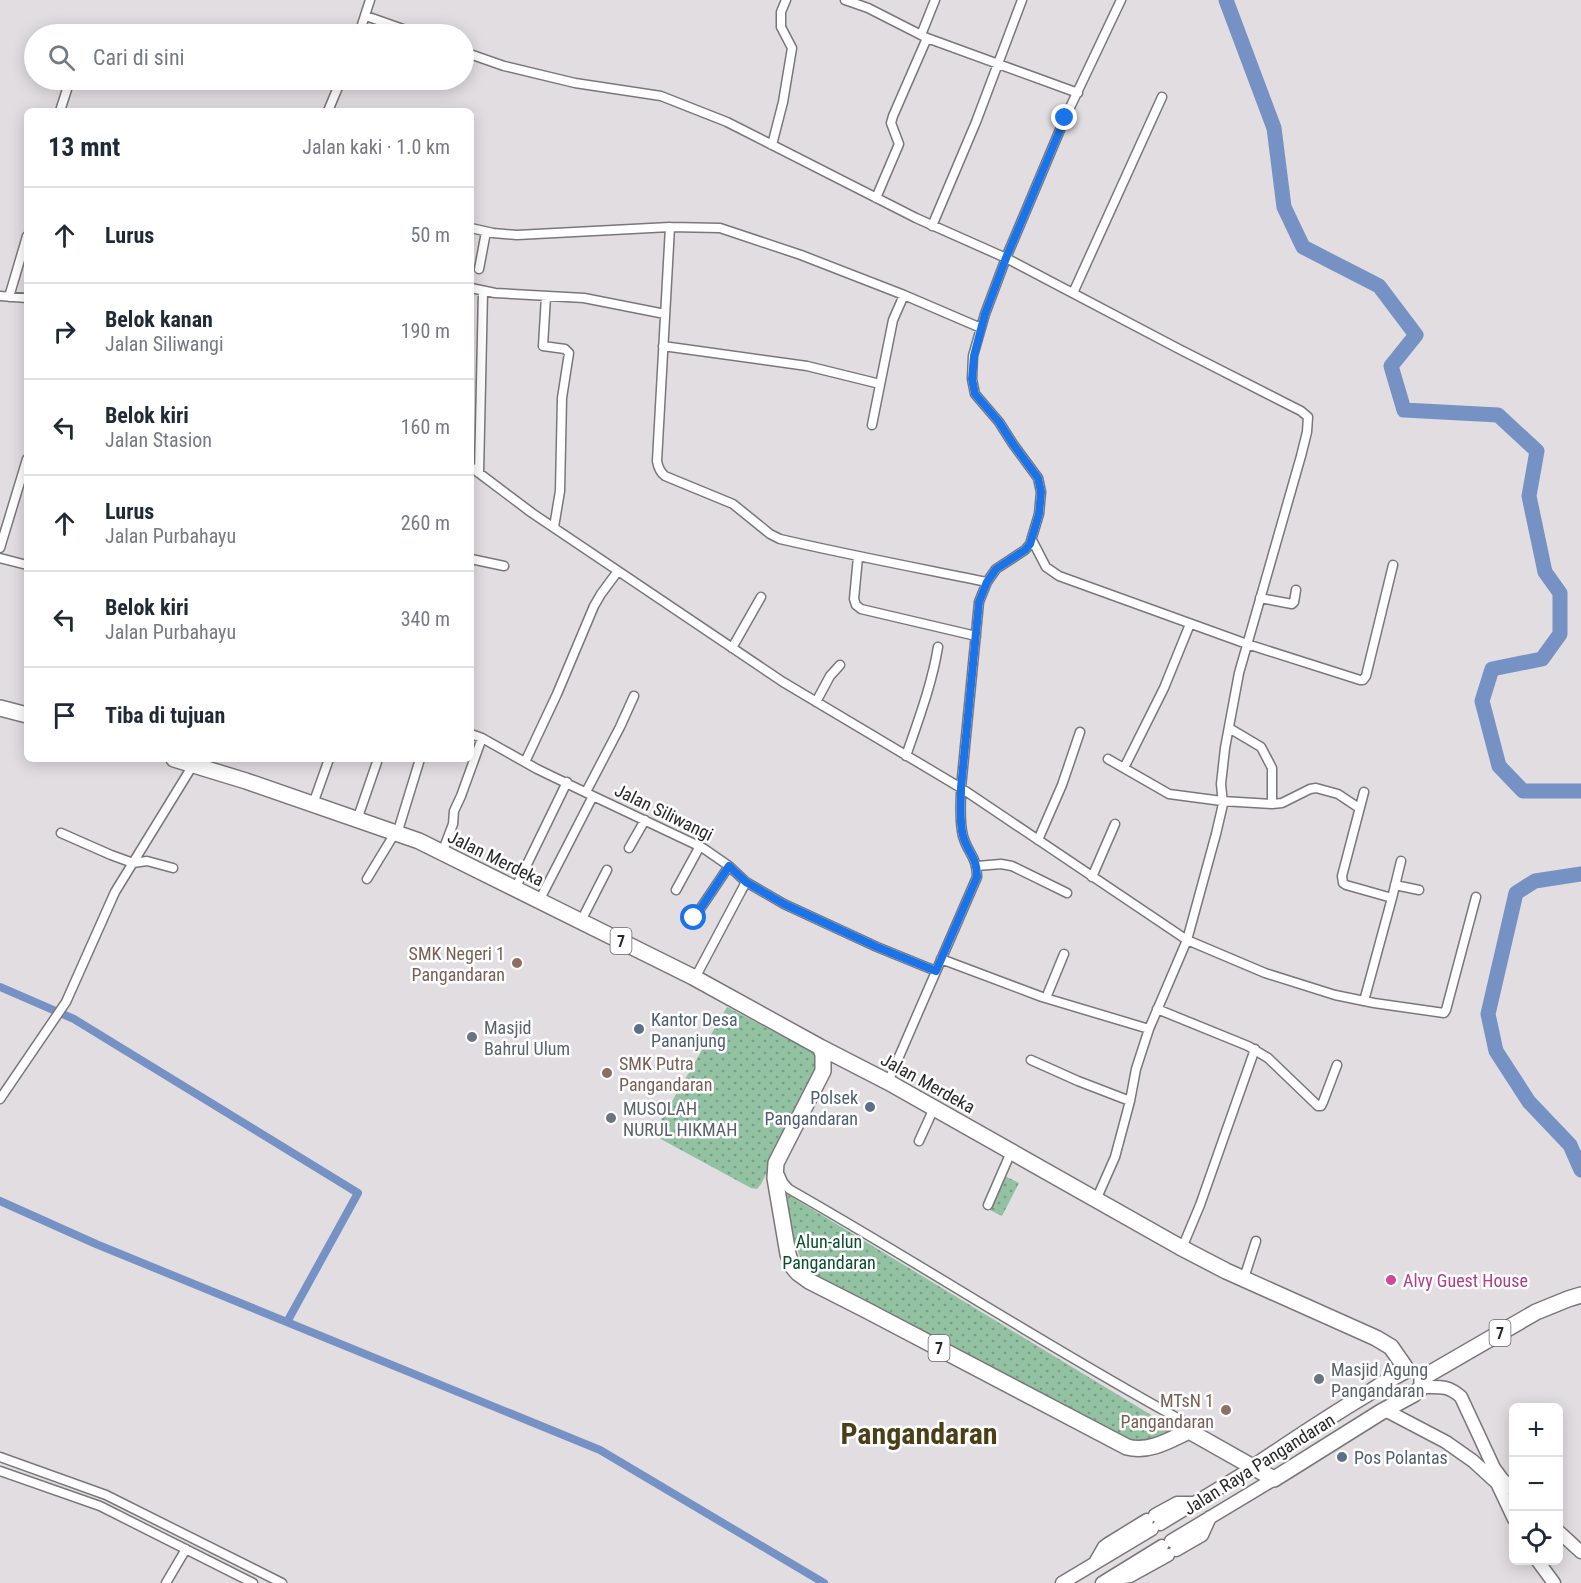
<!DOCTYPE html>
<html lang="id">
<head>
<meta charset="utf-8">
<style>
	body { margin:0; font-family:"Roboto Condensed",sans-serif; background:#f6f6f7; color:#1f2937 }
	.controls { position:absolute; right:18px; bottom:18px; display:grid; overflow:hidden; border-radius:9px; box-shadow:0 3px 15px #0003 }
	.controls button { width:54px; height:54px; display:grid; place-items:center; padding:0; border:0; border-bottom:2px solid #e0e1e3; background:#fff; color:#1f2937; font:30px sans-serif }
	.stop { position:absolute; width:18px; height:18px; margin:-14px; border:4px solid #1a73e8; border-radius:50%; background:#fff }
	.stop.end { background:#1a73e8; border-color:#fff; box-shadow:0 2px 6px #0008 }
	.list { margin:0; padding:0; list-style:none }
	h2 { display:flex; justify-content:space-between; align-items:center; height:78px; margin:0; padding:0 24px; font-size:26px }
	h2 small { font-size:20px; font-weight:400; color:#747a83 }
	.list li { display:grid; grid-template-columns:39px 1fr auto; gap:18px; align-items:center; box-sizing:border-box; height:96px; padding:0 24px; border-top:2px solid #e0e1e3 }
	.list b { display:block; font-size:22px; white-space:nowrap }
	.list p { margin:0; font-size:20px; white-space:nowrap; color:#747a83 }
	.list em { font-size:20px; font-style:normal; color:#747a83 }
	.icon { flex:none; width:33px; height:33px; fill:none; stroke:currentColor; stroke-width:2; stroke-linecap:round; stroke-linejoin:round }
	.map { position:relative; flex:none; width:1581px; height:1583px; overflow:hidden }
	.search { position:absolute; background:#fff; box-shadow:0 3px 15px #0003; left:24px; top:24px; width:450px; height:66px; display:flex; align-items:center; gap:15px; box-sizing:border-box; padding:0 21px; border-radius:33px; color:#747a83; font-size:22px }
	.panel { position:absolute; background:#fff; box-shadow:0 3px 15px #0003; left:24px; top:108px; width:450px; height:654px; border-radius:9px }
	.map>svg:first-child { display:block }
</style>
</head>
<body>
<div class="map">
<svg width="1581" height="1583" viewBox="0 0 1581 1583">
	<defs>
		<pattern id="park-dots" width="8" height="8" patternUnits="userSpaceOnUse" patternTransform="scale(1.5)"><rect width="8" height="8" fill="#92c2a2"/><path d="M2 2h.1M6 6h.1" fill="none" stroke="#779e84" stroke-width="1.8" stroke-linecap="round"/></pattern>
	</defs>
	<rect width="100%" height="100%" fill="#e1dde1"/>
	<path fill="url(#park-dots)" d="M727,1007l89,47 4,8 -38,81 -21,41 -4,5 -6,-1 -94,-51 -1,-8z
		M1005,1176l14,7 -17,33 -14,-7z
		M787,1194l389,236 -31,13 -14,-2 -322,-169c-16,-19 -18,-54 -22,-78z"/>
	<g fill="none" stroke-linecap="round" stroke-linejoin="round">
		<path stroke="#7692c4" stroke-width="8" d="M0,987l74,32 284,174 -71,129
			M0,1201l96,43 504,206 224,133"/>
		<path stroke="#7692c4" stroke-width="15" d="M1226,0l48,128 10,79 19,40 76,39 37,49 -25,31 13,44 94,5 39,36 -8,45 16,76 15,21v41l-18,25 -50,10 -10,32 17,65 24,25h58
			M1581,874l-46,7 -19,12 -28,121 8,37 33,51 41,43 11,25"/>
		<defs>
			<path id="street" d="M845,0l23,8 59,30 151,55
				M366,16l51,18
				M359,34l11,-34
				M921,35l14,-35
				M464,52l40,14 71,17 86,13 66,26 189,96 90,40 173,91 122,62 7,6 -1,15 -6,24 -62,217 -14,75 -4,36 2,20 -7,30 -29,106 -38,89 -13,40 -6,32 -15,56 -19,43
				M60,111l10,-31
				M328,111l13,-31
				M772,145l11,-43 9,-54 -11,-21v-15l5,-12
				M876,198l23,-54 -8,-21 2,-7 34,-78
				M932,226l44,-104 46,-122
				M670,227l-13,234c1,6 3,11 8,15l68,28 37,30 10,5c69,16 138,29 207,43
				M471,228l22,5 24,2 153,-8 50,1 81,27 103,40 77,33
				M479,269l7,-37
				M471,288l24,5 89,5 81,16
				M1073,293l89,-196
				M0,296l27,2
				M546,296l-3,50 22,3 4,4 -7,45 -2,93 -6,36
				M9,297l18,-61
				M663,346l144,20 73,18
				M872,425l21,-105 11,-25
				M471,467l61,46 251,169 178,106 226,152 78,33 70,22 39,8 70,10 2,-3 30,-113
				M479,473l4,-182
				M1032,540l14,27 13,9 188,68 113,36h3l3,-4 27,-111
				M0,548l27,-89
				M858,557l-4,42 2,6 5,4 115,27
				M0,558l27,7
				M471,559l33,7
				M1260,598l32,6 2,-2 2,-12
				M732,648l29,-51
				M816,702l14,-26 10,-11
				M1229,728l32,19 11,21v36
				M471,734l11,4 55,31 56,27 110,52 26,18 17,16 38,22 93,43 59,24
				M906,756c12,-35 26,-72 32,-109
				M1108,759l61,35 53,7 50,3 10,-1 28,-14 6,-1 22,6 21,14
				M525,762l32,-68 37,-88 7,-12 17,-23
				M1124,768l40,-80 26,-64
				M586,792l34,-65 14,-31
				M1364,792l-22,84 1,7 3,2 46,13 -28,103
				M313,804l16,-45
				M357,820l20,-58
				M61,833l50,22 22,8 14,-2 26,7
				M397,834l23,-75
				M1038,840l24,-55 18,-53
				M629,848l16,-28
				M442,853l11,-29 1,-13 7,-15 21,-58
				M977,866l24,-2 11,2 55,27
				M1092,877l23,-53
				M367,879l28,-46
				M1395,885l24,5
				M515,889l52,-107
				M676,890l24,-44
				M1392,898l9,-37
				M539,901l54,-105
				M694,918l35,-52
				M581,921l26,-51
				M941,959l101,38 107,32
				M695,978l51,-96
				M1046,998l18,-44
				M1157,1009l91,37 20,12 50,48h3l2,-4 14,-37
				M1031,1060l47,21 52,20
				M888,1082l89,-205c0,-21 -9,-23 -14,-41 -4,-15 -2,-32 -2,-48l18,-186 8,-20 9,-13 29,-19 5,-6 9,-30 2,-22 -3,-14 -25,-34 -14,-22 -24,-28 -3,-15 1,-23 12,-42 21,-56 59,-140 56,-118
				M0,1099l66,-97 49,-110 78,-127
				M919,1141l15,-33
				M780,1175l3,7 6,7c132,75 260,159 394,232l6,10
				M988,1205l23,-53
				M1182,1248l18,-43 55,-156
				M1244,1278l12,-37
				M0,1457l106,38 176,88
				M0,1471l100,35 153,77
				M166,1583l20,-34"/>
			<path id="secondary" d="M1422,1387c18,0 26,-2 39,10l33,71 8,11 12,11
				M1385,1410l61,32 27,19 24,22 17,36
				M1155,1515l22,-12h16
				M1160,1524l94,-57
				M1558,1531l23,21
				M1171,1541l103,-62
				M1176,1550l26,-15 8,-18
				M1537,1560l17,23
				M1096,1561l8,-14 4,-3 39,-24
				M1111,1579l19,-3 38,-21
				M1062,1583l90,-54
				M1102,1583l60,-37"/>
			<path id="highway" d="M0,708l27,7
				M174,759l72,22 173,60 274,136 127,70 68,35 292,165 46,24 150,67 15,9 16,23
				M820,1047l3,7v17l-47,92 -1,15 13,76 4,12 6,7 11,8 59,30 259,136c22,6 43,-7 62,-16l85,48 107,-67 33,-18 8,-7v-9
				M1422,1378l114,-66 32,-13 13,-4
				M1254,1467c37,-25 74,-50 113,-73 13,-8 25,-17 40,-24"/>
		</defs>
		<use href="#street" stroke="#7a777b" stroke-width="11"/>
		<use href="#secondary" stroke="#7a777b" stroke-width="15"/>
		<use href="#highway" stroke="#7a777b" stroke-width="18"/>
		<use href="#street" stroke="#fff" stroke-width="8"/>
		<use href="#secondary" stroke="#fff" stroke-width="12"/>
		<use href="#highway" stroke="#fff" stroke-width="15"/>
	</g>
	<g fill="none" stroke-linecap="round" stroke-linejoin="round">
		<path stroke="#1a73e8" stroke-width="8" d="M694,918l35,-52 17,16 38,22 93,43 59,24 41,-94c0,-21 -9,-23 -14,-41 -4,-15 -2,-32 -2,-48l18,-186 8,-20 9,-13 29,-19 5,-6 9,-30 2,-22 -3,-14 -25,-34 -14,-22 -24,-28 -3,-15 2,-23 11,-42 21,-56 59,-140"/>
	</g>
	<g fill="#8d6e63" stroke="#fff" stroke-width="2">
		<circle cx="517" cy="963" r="6"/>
		<circle cx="607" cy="1073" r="6"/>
		<circle cx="1226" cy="1410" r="6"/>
	</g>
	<g fill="#5c6f8a" stroke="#fff" stroke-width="2">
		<circle cx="639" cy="1029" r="6"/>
		<circle cx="870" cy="1107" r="6"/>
		<circle cx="1342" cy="1457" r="6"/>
	</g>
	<g fill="#6b7280" stroke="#fff" stroke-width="2">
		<circle cx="472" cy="1037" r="6"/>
		<circle cx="611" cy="1118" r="6"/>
		<circle cx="1319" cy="1379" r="6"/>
	</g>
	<circle fill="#d1479c" stroke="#fff" stroke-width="2" cx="1391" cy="1280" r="6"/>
	<g text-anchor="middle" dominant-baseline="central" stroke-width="5" stroke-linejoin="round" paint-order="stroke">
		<g fill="#fff" stroke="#6a696a" stroke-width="1.5">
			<rect x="610.5" y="928" width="21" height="26" rx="4.5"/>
			<rect x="1489.5" y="1320" width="21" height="26" rx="4.5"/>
			<rect x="928.5" y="1335" width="21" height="26" rx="4.5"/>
		</g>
		<g font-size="16" font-weight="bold" fill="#2a292a">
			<text x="621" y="941">7</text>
			<text x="1500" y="1333">7</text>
			<text x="939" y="1348">7</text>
		</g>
		<g font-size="18" fill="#2a292a" stroke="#fff">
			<text transform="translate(664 812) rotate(26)">Jalan Siliwangi</text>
			<text transform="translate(496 858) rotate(26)">Jalan Merdeka</text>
			<text transform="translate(928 1083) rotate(29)">Jalan Merdeka</text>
			<text transform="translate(1259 1464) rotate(-32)">Jalan Raya Pangandaran</text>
		</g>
		<g font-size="18" fill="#785e54" stroke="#fff" text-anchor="end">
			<text x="505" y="953">SMK Negeri 1<tspan x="505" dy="21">Pangandaran</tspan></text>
			<text x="619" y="1063" text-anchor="start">SMK Putra<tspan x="619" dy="21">Pangandaran</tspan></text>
			<text x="1214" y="1400">MTsN 1<tspan x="1214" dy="21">Pangandaran</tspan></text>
		</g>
		<g font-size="18" fill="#4e5e75" stroke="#fff" text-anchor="start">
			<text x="651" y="1019">Kantor Desa<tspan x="651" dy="21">Pananjung</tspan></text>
			<text x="858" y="1097" text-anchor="end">Polsek<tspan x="858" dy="21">Pangandaran</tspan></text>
			<text x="1354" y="1457">Pos Polantas</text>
		</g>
		<g font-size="18" fill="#5b616d" stroke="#fff" text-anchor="start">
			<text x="484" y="1027">Masjid<tspan x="484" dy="21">Bahrul Ulum</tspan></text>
			<text x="623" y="1108">MUSOLAH<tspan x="623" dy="21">NURUL HIKMAH</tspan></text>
			<text x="1331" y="1369">Masjid Agung<tspan x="1331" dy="21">Pangandaran</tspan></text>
		</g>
		<g font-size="18" fill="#074f2c" stroke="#fff">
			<text x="829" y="1241">Alun-alun<tspan x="829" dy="21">Pangandaran</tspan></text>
		</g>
		<g font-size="18" fill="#b23c85" stroke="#fff" text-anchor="start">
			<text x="1403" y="1280">Alvy Guest House</text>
		</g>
		<g font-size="30" font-weight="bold" fill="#4a3f16" stroke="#fff">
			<text x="919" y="1433">Pangandaran</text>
		</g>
	</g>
</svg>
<div class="controls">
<button>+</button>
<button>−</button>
<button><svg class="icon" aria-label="locate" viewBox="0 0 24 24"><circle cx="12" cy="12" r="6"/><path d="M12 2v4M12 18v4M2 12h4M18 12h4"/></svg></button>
</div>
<div class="stop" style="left:694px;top:918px"></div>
<div class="stop end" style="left:1065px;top:118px"></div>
<div class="search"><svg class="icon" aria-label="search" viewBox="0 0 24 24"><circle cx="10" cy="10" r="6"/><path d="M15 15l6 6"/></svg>Cari di sini</div>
<section class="panel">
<h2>13 mnt<small>Jalan kaki · 1.0 km</small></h2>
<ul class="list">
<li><svg class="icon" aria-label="ahead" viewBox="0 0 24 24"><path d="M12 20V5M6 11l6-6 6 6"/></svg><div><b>Lurus</b></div><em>50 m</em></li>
<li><svg class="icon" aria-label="right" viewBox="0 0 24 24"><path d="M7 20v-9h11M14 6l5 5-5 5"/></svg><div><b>Belok kanan</b><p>Jalan Siliwangi</p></div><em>190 m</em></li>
<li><svg class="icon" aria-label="left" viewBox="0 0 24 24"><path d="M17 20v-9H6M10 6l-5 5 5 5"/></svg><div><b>Belok kiri</b><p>Jalan Stasion</p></div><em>160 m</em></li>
<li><svg class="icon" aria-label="ahead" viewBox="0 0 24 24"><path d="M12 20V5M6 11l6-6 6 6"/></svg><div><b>Lurus</b><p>Jalan Purbahayu</p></div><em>260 m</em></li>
<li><svg class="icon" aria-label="left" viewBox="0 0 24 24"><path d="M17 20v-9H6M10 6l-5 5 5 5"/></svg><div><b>Belok kiri</b><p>Jalan Purbahayu</p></div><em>340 m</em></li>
<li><svg class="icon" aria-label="arrive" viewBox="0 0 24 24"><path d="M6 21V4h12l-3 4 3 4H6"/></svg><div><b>Tiba di tujuan</b></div></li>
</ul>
</section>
</div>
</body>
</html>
